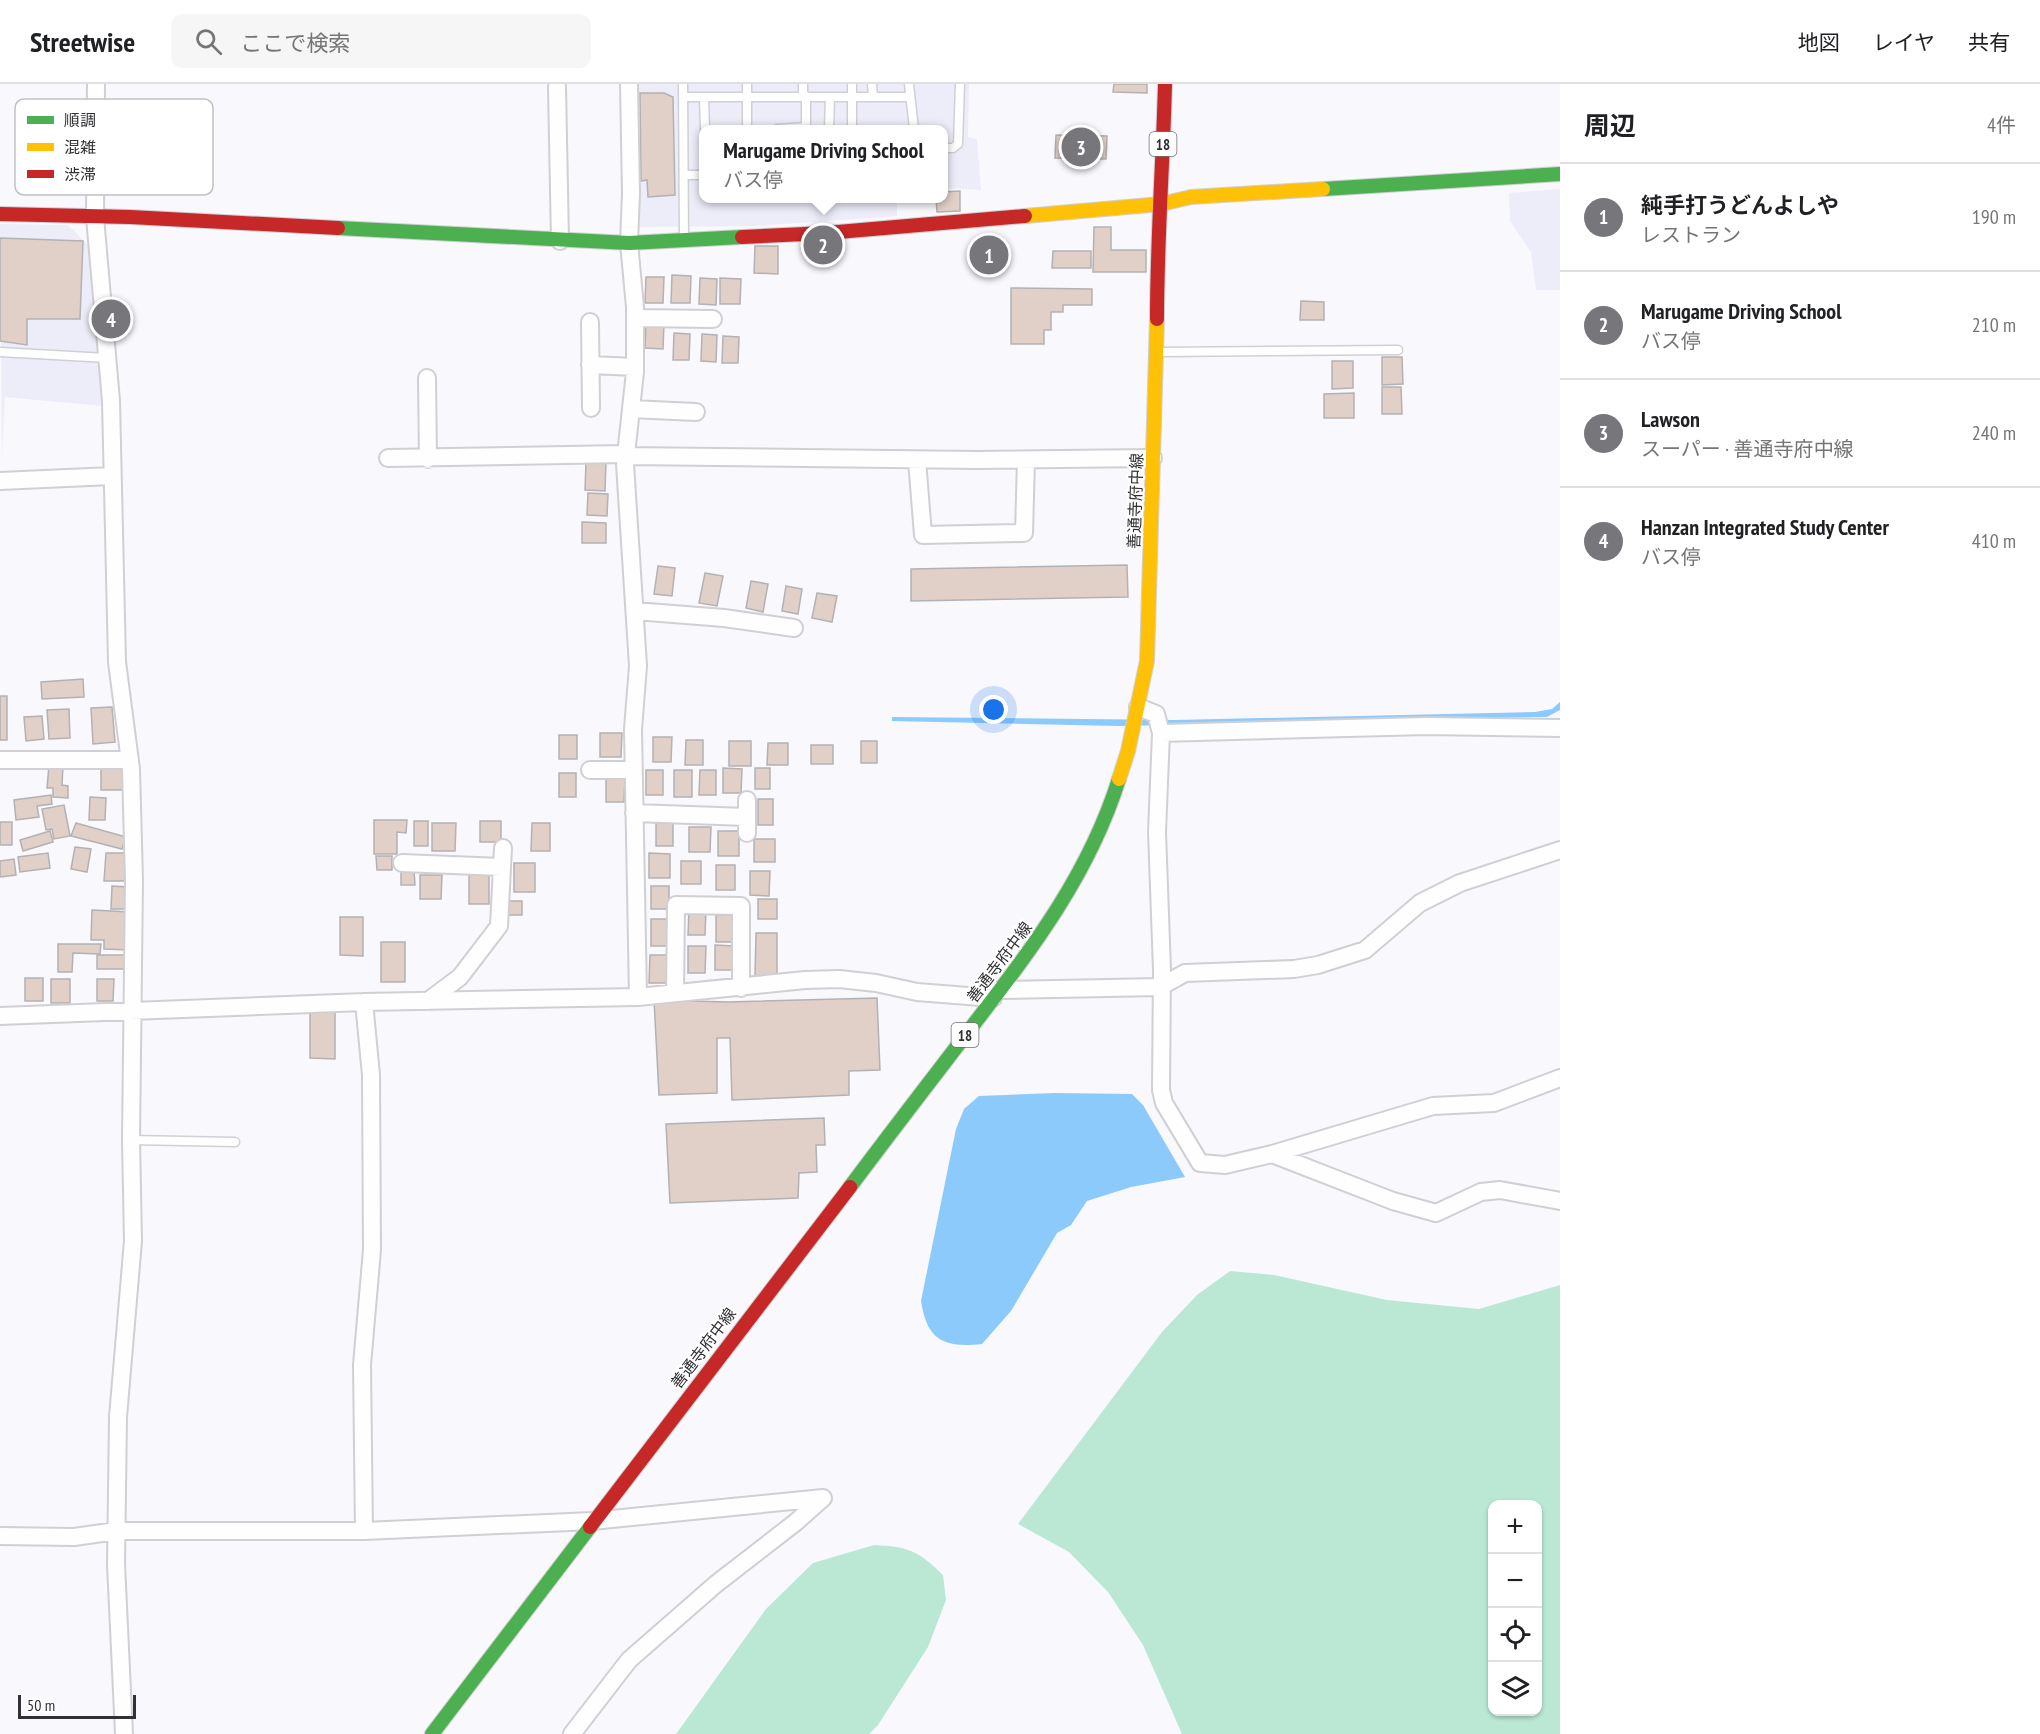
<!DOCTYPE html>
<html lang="ja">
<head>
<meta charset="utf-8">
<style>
	body { margin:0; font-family:"PT Sans Narrow","Noto Sans JP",sans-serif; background:#f6f6f6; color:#202124 }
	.controls { position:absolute; right:18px; bottom:18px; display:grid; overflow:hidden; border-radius:12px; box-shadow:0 2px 4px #0004 }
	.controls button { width:54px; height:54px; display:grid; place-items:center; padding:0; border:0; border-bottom:2px solid #e0e0e0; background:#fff; color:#202124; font:30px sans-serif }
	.scale { position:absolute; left:18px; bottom:15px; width:118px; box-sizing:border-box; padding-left:6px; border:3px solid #313135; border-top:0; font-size:16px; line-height:21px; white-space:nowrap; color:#313135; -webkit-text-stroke:4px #fff; paint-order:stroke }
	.you { position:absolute; left:994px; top:626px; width:21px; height:21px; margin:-15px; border:4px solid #fff; border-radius:50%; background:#1a73e8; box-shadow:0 0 0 9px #1a73e833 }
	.badge { display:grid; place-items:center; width:39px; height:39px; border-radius:50%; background:#77777b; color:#fff; font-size:20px; font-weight:700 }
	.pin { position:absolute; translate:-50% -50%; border:3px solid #fff; box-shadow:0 2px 6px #0006 }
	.popup { position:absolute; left:699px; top:41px; width:249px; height:78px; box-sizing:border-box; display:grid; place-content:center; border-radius:12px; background:#fff; filter:drop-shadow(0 2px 4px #0005); font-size:20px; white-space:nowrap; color:#757577 }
	.popup b { font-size:22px; color:#202124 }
	.popup::after { content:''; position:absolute; left:50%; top:100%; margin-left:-12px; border:12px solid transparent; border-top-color:#fff }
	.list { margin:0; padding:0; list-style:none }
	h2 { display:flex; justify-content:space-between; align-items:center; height:78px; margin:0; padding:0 24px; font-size:26px }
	h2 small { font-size:20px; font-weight:400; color:#757577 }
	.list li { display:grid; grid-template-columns:39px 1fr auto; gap:18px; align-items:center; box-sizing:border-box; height:108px; padding:0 24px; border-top:2px solid #e0e0e0 }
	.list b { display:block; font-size:22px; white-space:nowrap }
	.list p { margin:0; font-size:20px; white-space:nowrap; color:#757577 }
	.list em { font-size:20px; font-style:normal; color:#757577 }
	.icon { flex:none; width:33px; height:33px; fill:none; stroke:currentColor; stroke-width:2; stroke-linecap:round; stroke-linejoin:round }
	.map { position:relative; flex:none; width:1560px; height:1650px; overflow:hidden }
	header { display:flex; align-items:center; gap:36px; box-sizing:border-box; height:84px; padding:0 30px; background:#fff; border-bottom:2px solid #e0e0e0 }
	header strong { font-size:28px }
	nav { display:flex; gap:33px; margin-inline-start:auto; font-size:21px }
	.search { width:420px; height:54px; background:#f6f6f6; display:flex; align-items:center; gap:15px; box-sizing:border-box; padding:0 21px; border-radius:12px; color:#757577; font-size:22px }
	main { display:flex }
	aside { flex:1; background:#fff }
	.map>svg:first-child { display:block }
</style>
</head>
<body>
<header>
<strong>Streetwise</strong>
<div class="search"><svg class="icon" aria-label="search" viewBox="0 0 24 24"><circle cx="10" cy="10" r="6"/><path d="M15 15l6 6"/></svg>ここで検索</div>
<nav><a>地図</a><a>レイヤ</a><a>共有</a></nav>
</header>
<main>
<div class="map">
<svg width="1560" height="1650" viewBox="0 0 1560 1650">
	<rect width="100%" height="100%" fill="#f8f8fd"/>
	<path fill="#ecedf9" d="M633,0h336l-1,53 9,2 4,51 -38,-2v-59h-240v69l194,1v17l-144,10 -117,1z
		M1560,105v101h-24l-5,-38 -21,-31 -1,-28z
		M0,140l68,1 20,20 14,161 -97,-9 -3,60z"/>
	<path fill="#bbe8d5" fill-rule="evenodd" d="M1230,1187l44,4 113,25 92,9 81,-24v449h-378l-39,-89 -35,-53 -39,-40 -51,-28 144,-192 35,-37zM1492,1420h46v208h-46z
		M874,1461c35,2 43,5 69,30l3,25 -18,47 -50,78 -9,9h-193l90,-125 47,-46z"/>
	<path fill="#8bcafa" d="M1560,618v8l-13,7h-11l-417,9 -227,-5v-4l283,3 360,-8 17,-3z
		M1055,1009l77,1 11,11 42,72 -54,10 -44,14 -16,24 -14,8 -46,78 -29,33c-37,4 -55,-3 -61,-43l35,-172 8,-20 15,-13z"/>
	<path fill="#e1d0c7" stroke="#b3b1b3" stroke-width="1.5" d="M1114,0h33v9l-34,-1z
		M640,9h24l9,4 2,98 -27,2 -1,-17 -6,1z
		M1056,51l51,1 -1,23 -51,-1z
		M960,107v20l-23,1 -1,-14h7v-6z
		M1094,143h17v23h35v22h-53z
		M0,154l83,3 -3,78h-53v26l-27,-4z
		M980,159l23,1v21h-24z
		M755,162h23v28l-24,-1z
		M1053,167h38v17h-39z
		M672,191l19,1 -1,27h-19z
		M646,193h18l-1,26h-18z
		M700,194l17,1 -1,26 -17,-1z
		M720,194l21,1 -1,25h-20z
		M1011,204l81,1v16h-29v7h-12v18h-7v14h-33z
		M1301,217l23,1v18h-24z
		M646,240h18l-1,25 -18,-1z
		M674,249l16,1 -1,26h-16z
		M702,250l15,1 -1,27 -15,-1z
		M723,252l16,1 -1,26h-16z
		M1382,273h20l1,27 -21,1z
		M1332,277h21v27l-21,1z
		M1382,303h19l1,27h-20z
		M1354,309v25h-30v-24z
		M586,378h20l-1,29 -20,-1z
		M588,409l20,1 -1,22 -20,-1z
		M582,438l24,1v20h-24z
		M1127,481l1,32 -217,4v-32z
		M658,482l17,2 -3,28 -18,-2z
		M705,489l18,3 -6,30 -18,-3z
		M751,497l17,3 -5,28 -17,-4z
		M786,502l16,3 -4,25 -16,-3z
		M817,509l20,3 -5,26 -20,-4z
		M83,595l1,18 -42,2 -1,-17z
		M0,612h7v44h-7z
		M112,623l3,35 -22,2 -2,-36z
		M69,625l1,29 -21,1 -2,-29z
		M42,632l2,23 -18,2 -2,-24z
		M600,649h22l-1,24h-21z
		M559,651h18v24h-18z
		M653,653h19l-1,25h-18z
		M686,656h17v25h-18z
		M729,657h22v25h-22z
		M861,657h16v22h-16z
		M768,659h20v22h-21z
		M811,661h22v19h-22z
		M49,681l14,1 -1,19 6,1v12l-15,-1v-9h-6z
		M723,684l19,1 -1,24h-18z
		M755,684h15v21h-15z
		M101,685h23v21h-23z
		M646,686h17v25h-17z
		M674,686h18v27h-18z
		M700,686h16v25h-17z
		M559,689h17v24h-17z
		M606,695h19l-1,23h-18z
		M51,711l1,9 -15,2 2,11 -23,3 -2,-20z
		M90,713l16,1 -1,22h-16z
		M758,715h15v26h-15z
		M64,721l6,31 -16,3 -2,-10 -6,1 -4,-21z
		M374,736h33l-1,13 -9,-1v22h-23z
		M414,737h14v25h-14z
		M480,737h21v21h-21z
		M0,738h12v23h-12z
		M656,738h17v24h-17z
		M76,739l50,14 -4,12 -51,-13z
		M432,739h24l-1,28h-23z
		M532,739h18v28h-19z
		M689,743h22l-1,25h-21z
		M50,747l3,11 -30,9 -3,-11z
		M718,747h21v25h-21z
		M754,755h21v23h-21z
		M75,763l16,2 -4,23 -16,-3z
		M48,769l2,15 -30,4 -2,-15z
		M106,769h22v28h-24z
		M649,769l21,1v24h-21z
		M376,772h16v14h-15z
		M14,775l2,16 -16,2v-16z
		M681,777h20v23h-20z
		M514,779h21v29h-21z
		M716,781h19v25h-19z
		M401,787h13l1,14h-14z
		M750,787h20l-1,25 -19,-1z
		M469,790h20v30h-20z
		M420,791h22l-1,24h-21z
		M112,802l16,1 -1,22h-16z
		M651,802h18v23h-18z
		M758,815h19v20h-19z
		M508,817h14v14h-14z
		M689,825h17l-1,26h-17z
		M92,826l38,2 -1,38 -25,-1v-9h-13z
		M716,831h18l-1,27h-17z
		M340,833h23v39l-23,-1z
		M651,835h20v27h-20z
		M756,849h21v44h-22z
		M381,858h24v40h-24z
		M58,860h43l-1,10 -27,-1 -1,19h-14z
		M715,861l18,1v24h-18z
		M688,862h18l-1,27h-17z
		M97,871h31v14h-31z
		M650,871h18v28h-19z
		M25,894h18v23h-18z
		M51,895h19v24h-19z
		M97,895h17l-1,22h-16z
		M877,914l3,72 -31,1v24l-117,5 -2,-62h-13v55l-58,2 -5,-95 75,2z
		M310,927h25v48l-25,-1z
		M824,1034l1,27h-9l1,27 -18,1 -1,25 -128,5 -4,-79z"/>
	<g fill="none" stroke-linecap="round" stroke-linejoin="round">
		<defs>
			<path id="lane" d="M683,0l1,155
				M803,0v12
				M852,0v45
				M872,0l1,13
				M909,0l5,45
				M683,13h227
				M704,13l1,32
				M747,45v-45
				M777,45l29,-2v-31
				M829,45l1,-32
				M943,64h10l5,-4 2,-60
				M684,91h19
				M0,268l107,6
				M1161,268l237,-2
				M131,1056l104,2"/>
			<path id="street" d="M96,0l-1,133 16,184 6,261 14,107 3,111 -3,260 2,101 -15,176 -2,147 8,170
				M629,0l2,109 -2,50 6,64v65l-10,92 13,202 -5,63 5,268
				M557,3l3,154
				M635,234l78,1
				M590,238l1,86
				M590,281l45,2
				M427,294l1,81
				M631,325l65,3
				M626,372l351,4 176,-2
				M388,374l238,-4
				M917,376l6,75 101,-2 2,-73
				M0,397l112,-5
				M635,527l89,7 70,10
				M1138,623l18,7 5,19 265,-7 134,2
				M1161,649l-4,99 5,138 -1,120 3,13 36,60 25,2 47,-11 161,-48 61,-3 66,-25
				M0,676h130
				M590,686h43
				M747,716v33
				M634,729l113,4
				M402,779l100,4
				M998,906l162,-3 25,-14 109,-4 24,-4 47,-15 55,-47 40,-20 100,-33
				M675,909l1,-88 65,1v82
				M428,917l32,-24 39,-51 4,-78
				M364,918l7,73 1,175 -10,115 2,166
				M0,932l364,-14 274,-5 167,-17 34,-1 37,4 41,9 76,6
				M1272,1070l121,47 43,12 45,-21 19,-2 60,11
				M0,1452l74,1 42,-6h248l228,-10 231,-23 -27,24 -80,62 -87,76 -57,74"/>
			<path id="fast" d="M1323,105l237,-15
				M338,144l291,15 113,-6
				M850,1103c41,-55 83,-109 124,-163 60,-78 115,-150 145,-245
				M432,1650l158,-207"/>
			<path id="slow" d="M1025,132l136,-12 30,-7 132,-8
				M1119,695l9,-28 19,-90 10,-342"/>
			<path id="jam" d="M0,130l130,3 208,11
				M742,153l84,-4 199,-17
				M1157,235c0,-79 6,-157 8,-235
				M590,1443l260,-340"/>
		</defs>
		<use href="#lane" stroke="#d0d0d4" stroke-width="11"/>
		<use href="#street" stroke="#d0d0d4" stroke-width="20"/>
		<use href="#fast" stroke="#d0d0d4" stroke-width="16"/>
		<use href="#slow" stroke="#d0d0d4" stroke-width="16"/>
		<use href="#jam" stroke="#d0d0d4" stroke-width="16"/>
		<use href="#lane" stroke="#fefeff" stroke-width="8"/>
		<use href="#street" stroke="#fefeff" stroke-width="16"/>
		<use href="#fast" stroke="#4caf50" stroke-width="14"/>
		<use href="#slow" stroke="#ffc107" stroke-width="14"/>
		<use href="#jam" stroke="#c62828" stroke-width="14"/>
	</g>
	<g text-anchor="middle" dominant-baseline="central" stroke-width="4.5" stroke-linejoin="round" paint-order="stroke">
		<g fill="#fff" stroke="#6f6f72" stroke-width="1.5">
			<rect x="1149.5" y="48" width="27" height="24" rx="4.5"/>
			<rect x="951.5" y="939" width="27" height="24" rx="4.5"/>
		</g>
		<g font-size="15" font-weight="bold" fill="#313135">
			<text x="1163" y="60">18</text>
			<text x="965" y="951">18</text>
		</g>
		<g font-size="16" fill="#313135" stroke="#fff">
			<text transform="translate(1135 417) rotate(-88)">善通寺府中線</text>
			<text transform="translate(999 878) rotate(-53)">善通寺府中線</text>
			<text transform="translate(703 1264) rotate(-53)">善通寺府中線</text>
		</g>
	</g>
	<rect x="15" y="15" width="198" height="96" rx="9" fill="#fff" stroke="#c1c1c2" stroke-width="1.5"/>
	<rect x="27" y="32" width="27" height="8" fill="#4caf50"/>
	<rect x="27" y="59" width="27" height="8" fill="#ffc107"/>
	<rect x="27" y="86" width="27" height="8" fill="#c62828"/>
	<g font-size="16" fill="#313135">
		<text x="64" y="42">順調</text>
		<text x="64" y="69">混雑</text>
		<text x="64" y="96">渋滞</text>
	</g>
</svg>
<div class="controls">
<button>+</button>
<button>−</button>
<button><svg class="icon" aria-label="locate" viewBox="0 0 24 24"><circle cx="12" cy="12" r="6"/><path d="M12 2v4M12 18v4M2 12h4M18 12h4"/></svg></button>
<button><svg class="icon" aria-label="layers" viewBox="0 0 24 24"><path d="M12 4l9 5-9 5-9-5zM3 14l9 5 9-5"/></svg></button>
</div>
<div class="scale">50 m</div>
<div class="you"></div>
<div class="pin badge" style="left:989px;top:171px">1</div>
<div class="pin badge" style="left:823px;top:161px">2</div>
<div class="popup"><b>Marugame Driving School</b>バス停</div>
<div class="pin badge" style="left:1081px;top:63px">3</div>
<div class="pin badge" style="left:111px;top:235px">4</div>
</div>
<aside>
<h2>周辺<small>4件</small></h2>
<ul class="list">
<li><span class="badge">1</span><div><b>純手打うどんよしや</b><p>レストラン</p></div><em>190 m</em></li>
<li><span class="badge">2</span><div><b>Marugame Driving School</b><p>バス停</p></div><em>210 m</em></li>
<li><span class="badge">3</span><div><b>Lawson</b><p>スーパー · 善通寺府中線</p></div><em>240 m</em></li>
<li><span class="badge">4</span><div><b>Hanzan Integrated Study Center</b><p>バス停</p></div><em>410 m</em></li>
</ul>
</aside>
</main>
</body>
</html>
